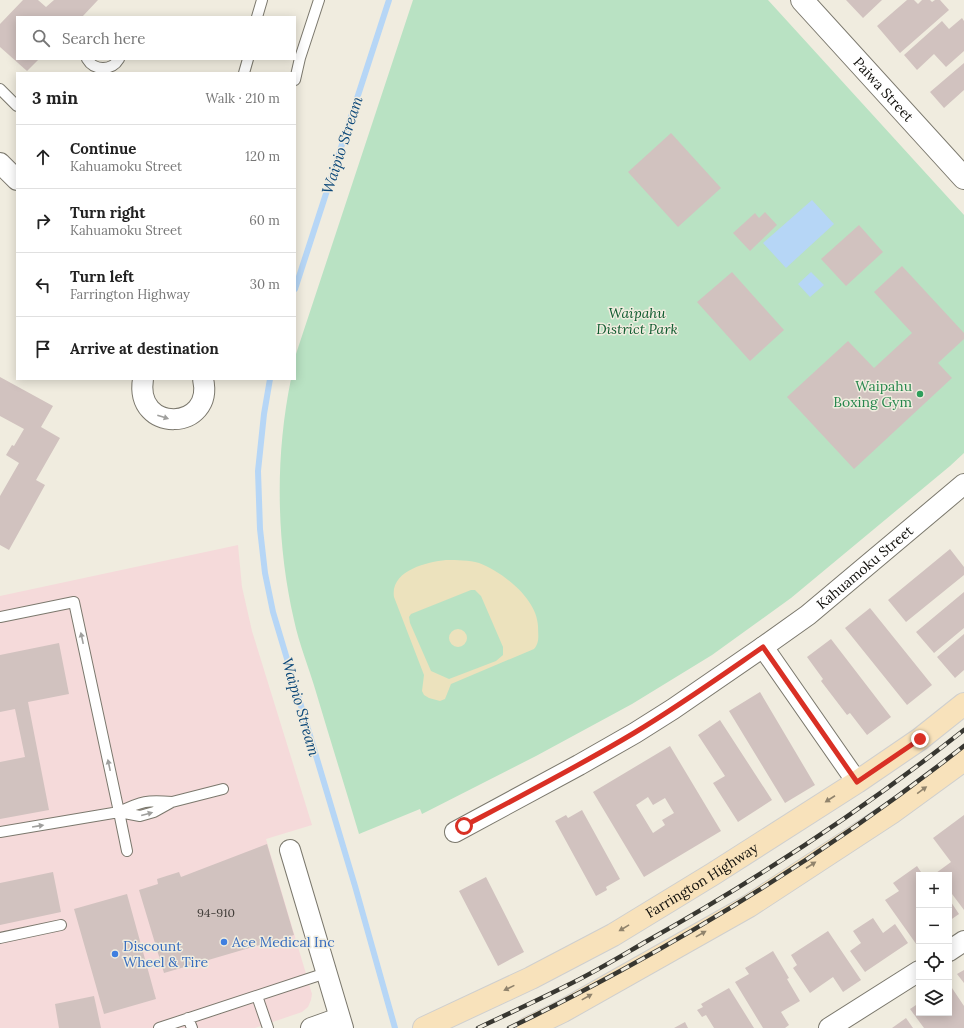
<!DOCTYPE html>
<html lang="en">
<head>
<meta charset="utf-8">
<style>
	body { margin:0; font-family:Lora,serif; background:#f6f6f6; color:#222 }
	.controls { position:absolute; right:12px; bottom:12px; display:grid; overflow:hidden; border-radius:0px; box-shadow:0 2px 10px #0003 }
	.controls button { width:36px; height:36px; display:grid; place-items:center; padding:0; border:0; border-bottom:1px solid #e0e0e0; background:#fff; color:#222; font:20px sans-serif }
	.stop { position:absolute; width:12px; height:12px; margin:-9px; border:3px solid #d93025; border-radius:50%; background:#fff }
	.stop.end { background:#d93025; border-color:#fff; box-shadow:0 1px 4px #0008 }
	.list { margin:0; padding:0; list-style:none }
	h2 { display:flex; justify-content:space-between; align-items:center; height:52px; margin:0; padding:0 16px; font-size:17px }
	h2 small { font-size:13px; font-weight:400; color:#767676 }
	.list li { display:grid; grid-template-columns:26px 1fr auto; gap:12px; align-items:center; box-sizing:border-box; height:64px; padding:0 16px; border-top:1px solid #e0e0e0 }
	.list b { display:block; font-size:15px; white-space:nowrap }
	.list p { margin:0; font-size:13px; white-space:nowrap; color:#767676 }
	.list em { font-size:13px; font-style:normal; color:#767676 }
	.icon { flex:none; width:22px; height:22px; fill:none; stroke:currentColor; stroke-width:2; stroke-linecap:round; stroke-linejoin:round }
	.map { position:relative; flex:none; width:964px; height:1028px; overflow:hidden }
	.search { position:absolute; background:#fff; box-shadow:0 2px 10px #0003; left:16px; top:16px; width:280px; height:44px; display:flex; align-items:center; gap:10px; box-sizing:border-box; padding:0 14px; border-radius:0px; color:#767676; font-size:15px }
	.panel { position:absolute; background:#fff; box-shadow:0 2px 10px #0003; left:16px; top:72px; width:280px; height:308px; border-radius:0px }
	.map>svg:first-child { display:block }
</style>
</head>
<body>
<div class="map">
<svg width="964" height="1028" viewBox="0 0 964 1028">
	<rect width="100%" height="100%" fill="#f0ecdf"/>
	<path fill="#f5dada" d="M238,545l4,42 10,44 60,194 -46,14 46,155 -1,6 -3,7 -6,5 -47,16h-255v-432z"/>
	<path fill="#b9e2c3" d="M413,0h355l196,215v238l-14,13 -159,132 -79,57 -80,49 -96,52 -114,58 -2,-5 -61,25c-14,-47 -29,-95 -43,-142 -7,-24 -17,-48 -22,-72 -18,-79 -19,-163 -3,-241h4v-22z"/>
	<path fill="#ece2bd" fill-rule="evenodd" d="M446,560c11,0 23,0 33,3 24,9 58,36 59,63 0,9 2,16 -4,23l-83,35 -6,15 -5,2 -11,-3 -5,-3 -2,-4 2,-16 -30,-78c-4,-26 32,-35 52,-37zM471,590h4l6,6 22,51v8l-7,6 -47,18 -18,-8 -21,-48 -1,-6 2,-3z
		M449 638a9 9 0 1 1 18 0a9 9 0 1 1-18 0Z"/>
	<path fill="#b6d6f6" d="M812,200l22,24 -48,44 -23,-25z
		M811,272l13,13 -14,12 -12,-13z"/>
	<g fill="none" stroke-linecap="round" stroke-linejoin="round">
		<path stroke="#b6d6f6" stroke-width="6" d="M295,289l94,-289
			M270,379l-6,35 -6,57 2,58 5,44 8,39 82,274 40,142"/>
	</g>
	<path fill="#d1c2bf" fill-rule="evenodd" d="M23,0h15l8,7 8,-7h44l-16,17h-65v42h22l-12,12 -27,-24v-23z
		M846,0h36l-19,18z
		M907,0h7l4,4 4,-4h8l2,2 3,-2h5l9,10 -49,43 -23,-27z
		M962,18l2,3v30l-18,16 -12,-13 -17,16 -13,-15 38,-34 7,8z
		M964,63v27l-20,18 -14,-16z
		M671,133l50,55 -43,39 -50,-55z
		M765,212l12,13 -27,26 -17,-18 22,-20 4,5z
		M859,225l24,27 -37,34 -25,-27z
		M902,266l62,67v6l-26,24 14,15 -98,91 -67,-72 61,-56 26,27 38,-35 -38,-41z
		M732,272l52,58 -34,31 -53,-59z
		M0,377l53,29 -12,21 19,11 -24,42 9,5 -36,65 -9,-5v-49l19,-33 -13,-8 6,-10 2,1 10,-17 -24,-13z
		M950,549l14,18v8l-58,47 -18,-22z
		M964,592v36l-30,25 -18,-21z
		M870,608l62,77 -25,20 -62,-77z
		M964,634v36l-9,8 -18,-21z
		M831,639l60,78 -24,18 -17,-22 -3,2 -26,-34 2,-2 -16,-22z
		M59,643l10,51 -41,8 21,108 -49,9v-57l25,-5 -10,-48 -15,3v-57z
		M760,692l55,93 -30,18 -56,-92z
		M720,720l52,80 -34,22 -25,-39 12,-7 -27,-41z
		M670,746l51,85 -77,46 -51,-85zM648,797l5,8 12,-7 9,15 -12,7 3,5 -12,8 -17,-28z
		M582,810l38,69 -14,8 1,3 -11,6 -41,-75 11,-6 2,3z
		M964,815v95l-15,-20v-15h-11l-2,-2 15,-11 -18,-24z
		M267,844l27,91 -130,38 -25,-83 19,-6 -1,-5 22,-7 2,5z
		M917,866l6,9h-4v73l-34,-48 14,-9 -6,-8z
		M53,872l8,40 -61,13v-42z
		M486,877l38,75 -26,14 -39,-75z
		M127,894l29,105 -52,15 -30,-105z
		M949,899l10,15 -10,7z
		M873,918l10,15 12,-9 13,19 -43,29 -15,-21 11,-8 -8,-12z
		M828,931l33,49 -18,12 -10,-15 -23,16 -17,-25 4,-3 -6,-10z
		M773,951l16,27 -2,1 13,22 -19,11 8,13 -4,3h-22l-28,-46 14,-8 -4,-6z
		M964,970v13l-7,-9z
		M729,988l25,40h-40l-8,-13 -4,2 -5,-7 6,-3 -2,-3z
		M952,988l12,18v22h-40l-14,-19 9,-6v10h30v-22z
		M94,996l7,32h-42l-4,-24z
		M906,1018l7,10h-21z
		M685,1022l3,6h-14z"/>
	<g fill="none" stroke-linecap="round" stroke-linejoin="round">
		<defs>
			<path id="service" d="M257,17l5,-17
				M87,59c7,12 25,12 32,0
				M244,73l4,-14
				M295,80l5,-22 19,-58
				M0,89l17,17
				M0,617l74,-15 45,210 -119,20
				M119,812l21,4 14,-4 18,-10 51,-13
				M119,812c23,-11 28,-12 53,-10
				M119,812l8,39
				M0,938l61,-13
				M257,996l11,32
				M188,1018l4,10
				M159,1028l167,-55"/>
			<g id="minor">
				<path d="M0,163l17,17"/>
				<path d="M143,379c-9,55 72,52 60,0"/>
				<path d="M763,647l94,135"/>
				<path id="s1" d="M455,832l124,-67 56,-32 38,-24 90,-62 45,-32 156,-131"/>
				<path d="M290,850l53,178"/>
				<path d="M949,951l15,-10"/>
				<path d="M311,1028l28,-10"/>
				<path d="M829,1028l90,-57"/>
			</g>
			<g id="tertiary">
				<path id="s2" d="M802,0l162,178"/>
			</g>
			<g id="primary">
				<path id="s3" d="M424,1028l107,-50 82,-43 100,-61 144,-92 63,-43 44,-35"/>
				<path d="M528,1028l35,-17 186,-105 142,-93 73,-53"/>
			</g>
		</defs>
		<use href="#service" stroke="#7b786d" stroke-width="12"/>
		<use href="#minor" stroke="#7b786d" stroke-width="22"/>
		<use href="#tertiary" stroke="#7b786d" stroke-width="24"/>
		<use href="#primary" stroke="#cfcfce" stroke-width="24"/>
		<use href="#service" stroke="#fff" stroke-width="10"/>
		<use href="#minor" stroke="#fff" stroke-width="20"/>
		<use href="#tertiary" stroke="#fff" stroke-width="22"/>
		<use href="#primary" stroke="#f8e2bb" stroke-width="22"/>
		<defs>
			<path id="rail" d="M478,1028c30,-14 60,-28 90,-43 27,-13 53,-29 79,-44 111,-62 217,-132 317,-211
				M509,1028c38,-18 76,-38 113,-58 120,-65 235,-140 342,-224"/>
		</defs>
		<use href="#rail" stroke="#383731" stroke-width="4.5"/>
		<use href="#rail" stroke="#f0ecdf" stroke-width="3" stroke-dasharray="9" stroke-linecap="butt"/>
	</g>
	<defs><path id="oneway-solid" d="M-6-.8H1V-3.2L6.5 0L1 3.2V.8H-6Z"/></defs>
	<g fill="#9f9f9d">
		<use href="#oneway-solid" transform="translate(163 417) rotate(18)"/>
		<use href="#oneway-solid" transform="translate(82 638) rotate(-102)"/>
		<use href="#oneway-solid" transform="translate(109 765) rotate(-102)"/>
		<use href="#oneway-solid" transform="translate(147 814) rotate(-15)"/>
		<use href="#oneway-solid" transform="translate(38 826) rotate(-9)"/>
	</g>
	<g fill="#90836c">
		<use href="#oneway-solid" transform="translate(922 790) rotate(-36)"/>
		<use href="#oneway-solid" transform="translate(830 799) rotate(147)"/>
		<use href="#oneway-solid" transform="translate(811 865) rotate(-33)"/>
		<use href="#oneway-solid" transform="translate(624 928) rotate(149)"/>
		<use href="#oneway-solid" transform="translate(701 934) rotate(-29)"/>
		<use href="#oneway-solid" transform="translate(509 988) rotate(154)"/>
		<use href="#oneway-solid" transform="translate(587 997) rotate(-29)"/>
	</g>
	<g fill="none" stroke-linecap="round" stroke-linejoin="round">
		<path stroke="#d93025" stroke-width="5" d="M464,826c57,-30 115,-60 170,-93 45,-27 87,-57 129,-86l94,135 63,-43"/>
	</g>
	<circle fill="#2e9e5b" stroke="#f0ecdf" stroke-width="1.5" cx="920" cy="394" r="4"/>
	<g fill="#3f7fe0" stroke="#f0ecdf" stroke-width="1.5">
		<circle cx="224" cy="942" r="4"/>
		<circle cx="115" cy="954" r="4"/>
	</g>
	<g text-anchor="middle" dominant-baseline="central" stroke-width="3" stroke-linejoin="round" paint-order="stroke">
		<g font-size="12" fill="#403c38">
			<text x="216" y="912">94-910</text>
		</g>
		<g font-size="14" fill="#100f0b" stroke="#f0ecdf">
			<text stroke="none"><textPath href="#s2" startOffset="121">Paiwa Street</textPath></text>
			<text stroke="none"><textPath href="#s1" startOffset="489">Kahuamoku Street</textPath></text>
			<text stroke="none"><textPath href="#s3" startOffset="315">Farrington Highway</textPath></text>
		</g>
		<g font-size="14" font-style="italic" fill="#0e5a2e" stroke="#f0ecdf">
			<text x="637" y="313">Waipahu<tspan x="637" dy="16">District Park</tspan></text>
		</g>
		<g font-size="14" fill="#27864d" stroke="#f0ecdf" text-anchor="end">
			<text x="912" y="386">Waipahu<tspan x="912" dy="16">Boxing Gym</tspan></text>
		</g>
		<g font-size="14" fill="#366cbe" stroke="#f0ecdf" text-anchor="start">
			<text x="232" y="942">Ace Medical Inc</text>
			<text x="123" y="946">Discount<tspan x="123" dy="16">Wheel &amp; Tire</tspan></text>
		</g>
		<g font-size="15" font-style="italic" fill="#0c4879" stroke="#f0ecdf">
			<text transform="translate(342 145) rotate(-72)">Waipio Stream</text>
			<text transform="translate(301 707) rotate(74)">Waipio Stream</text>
		</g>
	</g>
</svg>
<div class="controls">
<button>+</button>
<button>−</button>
<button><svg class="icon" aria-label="locate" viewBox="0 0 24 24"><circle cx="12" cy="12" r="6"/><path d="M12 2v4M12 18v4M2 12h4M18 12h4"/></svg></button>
<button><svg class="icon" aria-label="layers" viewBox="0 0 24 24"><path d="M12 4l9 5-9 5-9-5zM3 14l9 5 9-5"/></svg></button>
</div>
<div class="stop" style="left:464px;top:826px"></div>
<div class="stop end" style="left:920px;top:739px"></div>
<div class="search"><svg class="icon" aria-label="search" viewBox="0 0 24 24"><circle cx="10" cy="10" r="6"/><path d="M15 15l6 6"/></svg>Search here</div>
<section class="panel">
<h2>3 min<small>Walk · 210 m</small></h2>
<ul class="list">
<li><svg class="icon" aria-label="ahead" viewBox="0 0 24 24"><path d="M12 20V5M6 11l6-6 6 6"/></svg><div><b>Continue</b><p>Kahuamoku Street</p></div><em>120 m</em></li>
<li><svg class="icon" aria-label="right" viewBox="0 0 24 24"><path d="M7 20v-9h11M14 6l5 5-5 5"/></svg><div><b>Turn right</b><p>Kahuamoku Street</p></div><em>60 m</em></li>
<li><svg class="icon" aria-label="left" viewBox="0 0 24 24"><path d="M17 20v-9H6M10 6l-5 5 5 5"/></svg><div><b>Turn left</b><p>Farrington Highway</p></div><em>30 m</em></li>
<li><svg class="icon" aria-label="arrive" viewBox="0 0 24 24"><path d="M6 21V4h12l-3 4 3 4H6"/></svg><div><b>Arrive at destination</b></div></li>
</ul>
</section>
</div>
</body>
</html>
